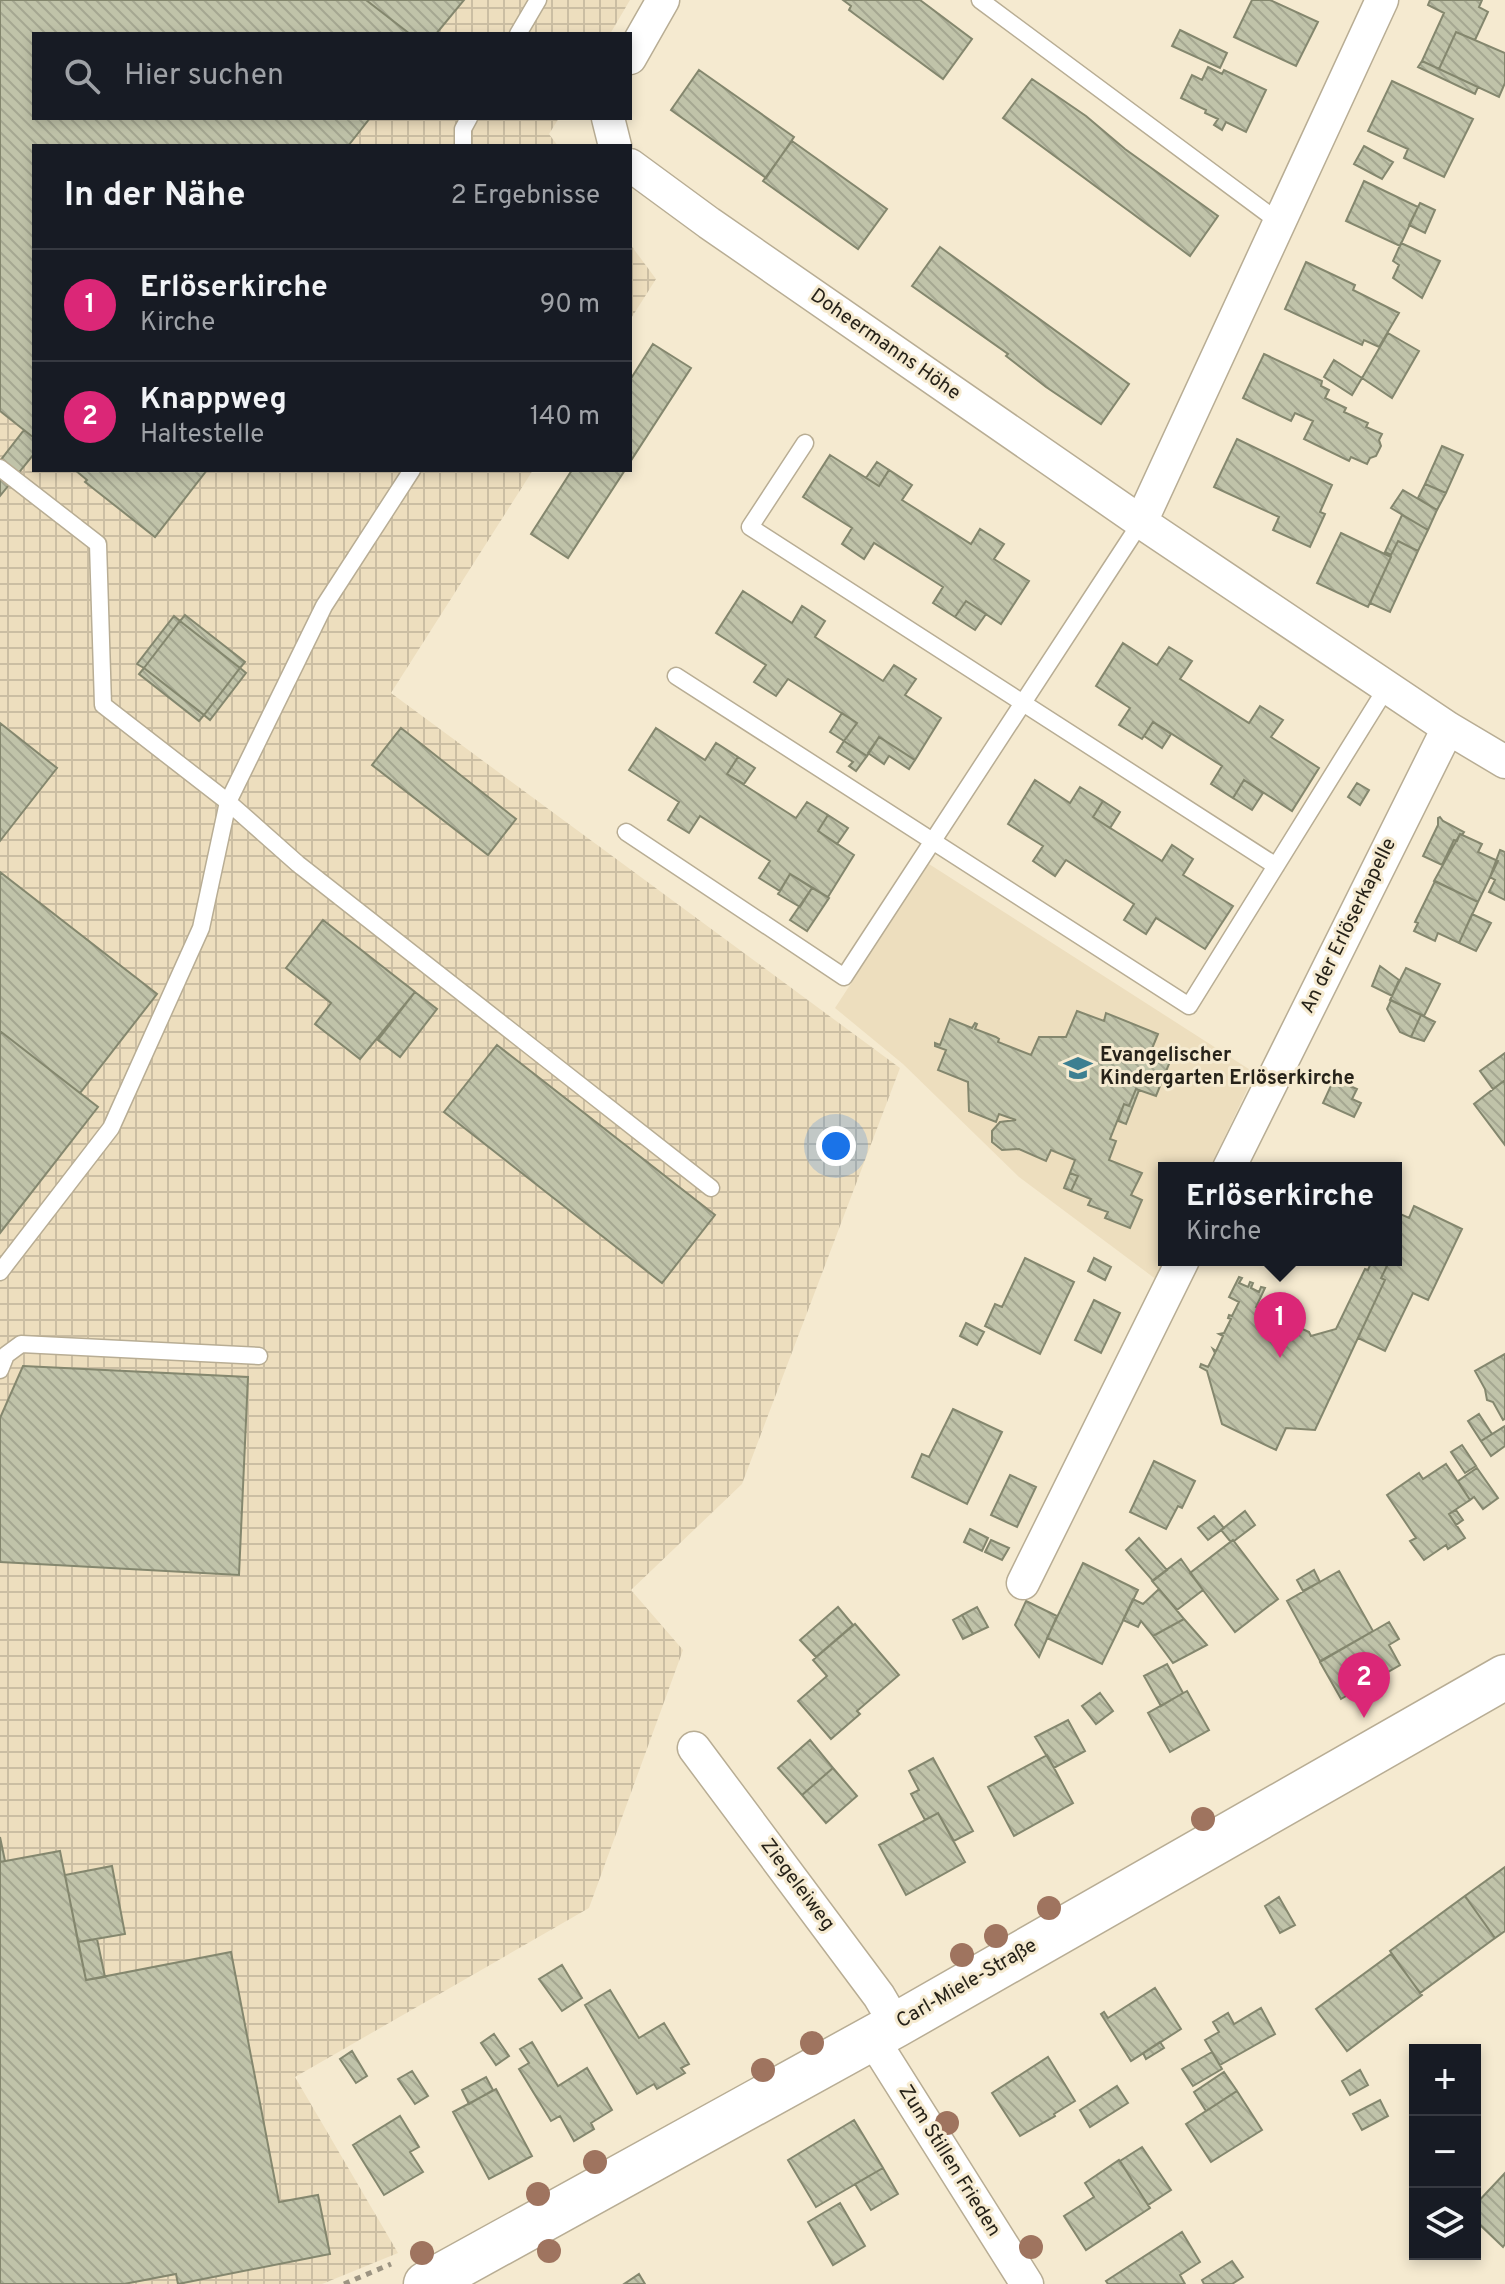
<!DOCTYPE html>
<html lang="de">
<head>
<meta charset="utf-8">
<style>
	body { margin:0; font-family:Overpass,sans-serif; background:#20242c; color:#f1f3f6 }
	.controls { position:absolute; right:24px; bottom:24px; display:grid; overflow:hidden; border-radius:0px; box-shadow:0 4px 12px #0003 }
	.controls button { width:72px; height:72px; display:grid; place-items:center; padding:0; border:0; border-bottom:2px solid #363941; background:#171b24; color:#f1f3f6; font:40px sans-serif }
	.you { position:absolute; left:836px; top:1146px; width:28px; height:28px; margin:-20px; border:6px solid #fff; border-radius:50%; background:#1a73e8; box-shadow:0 0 0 12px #1a73e833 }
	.badge { display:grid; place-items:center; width:52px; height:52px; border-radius:50%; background:#db2777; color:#fff; font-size:26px; font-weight:700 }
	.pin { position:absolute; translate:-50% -66px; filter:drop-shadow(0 2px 4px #0008) }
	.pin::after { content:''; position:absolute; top:42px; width:28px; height:24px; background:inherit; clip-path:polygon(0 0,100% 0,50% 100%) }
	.popup { position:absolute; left:1158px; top:1162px; width:244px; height:104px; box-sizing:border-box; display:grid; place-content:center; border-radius:0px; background:#171b24; filter:drop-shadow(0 2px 6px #0005); font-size:26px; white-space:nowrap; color:#9ea1a6 }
	.popup b { font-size:30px; color:#f1f3f6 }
	.popup::after { content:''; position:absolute; left:50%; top:100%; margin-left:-16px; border:16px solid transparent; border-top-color:#171b24 }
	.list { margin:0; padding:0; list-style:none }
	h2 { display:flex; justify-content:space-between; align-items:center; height:104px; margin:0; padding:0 32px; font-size:34px }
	h2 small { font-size:26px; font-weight:400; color:#9ea1a6 }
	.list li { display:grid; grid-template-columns:52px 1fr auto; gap:24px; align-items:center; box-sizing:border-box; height:112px; padding:0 32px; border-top:2px solid #363941 }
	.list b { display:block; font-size:30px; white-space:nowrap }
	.list p { margin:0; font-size:26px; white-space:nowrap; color:#9ea1a6 }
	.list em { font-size:26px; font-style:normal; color:#9ea1a6 }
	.icon { flex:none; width:44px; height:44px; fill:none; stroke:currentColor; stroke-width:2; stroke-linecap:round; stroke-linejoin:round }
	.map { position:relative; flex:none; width:1505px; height:2284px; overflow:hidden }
	.search { position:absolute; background:#171b24; box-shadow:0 4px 12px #0003; left:32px; top:32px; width:600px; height:88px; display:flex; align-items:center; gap:20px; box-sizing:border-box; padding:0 28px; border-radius:0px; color:#9ea1a6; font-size:30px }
	.panel { position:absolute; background:#171b24; box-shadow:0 4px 12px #0003; left:32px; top:144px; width:600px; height:328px; border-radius:0px }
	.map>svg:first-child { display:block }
</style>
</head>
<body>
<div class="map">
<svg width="1505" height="2284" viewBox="0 0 1505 2284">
	<defs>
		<pattern id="industrial-grid" width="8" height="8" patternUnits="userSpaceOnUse" patternTransform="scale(2)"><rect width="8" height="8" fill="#eddebe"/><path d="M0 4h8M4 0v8" fill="none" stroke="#cbbea3"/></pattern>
		<pattern id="building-back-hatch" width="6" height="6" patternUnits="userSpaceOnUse" patternTransform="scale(2)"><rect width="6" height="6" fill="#c0c3a9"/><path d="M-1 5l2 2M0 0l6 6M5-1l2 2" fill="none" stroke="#a5a791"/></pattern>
	</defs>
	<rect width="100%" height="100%" fill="#f5ead0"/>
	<path fill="#eddebe" d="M929,864l326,209 -45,95h-46v92h3l-10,20 -138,-103 -116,-113 -68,-56z"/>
	<path fill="url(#industrial-grid)" d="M0,0h630l-20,34h-576v84h525l-10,16 9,12h-524v324h499l-142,223 509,375 -158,416 -111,106 52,60 -94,258 -294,169 103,176 -76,31h-322z
		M630,244l26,35 -26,41z"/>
	<path fill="url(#building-back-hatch)" stroke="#84876e" stroke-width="2" d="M0,0h366l44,34h-376v84h336l-22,28h-314v292l-34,-27z
		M366,0h98l-28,34h-26z
		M843,0h77l52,39 -29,40 -94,-69 2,-4z
		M1252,0h18l48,22 -22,44 -62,-29z
		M1430,0h52l-3,7 9,5 -13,28 -19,-8 -17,37 -17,-8 22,-48 -16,-8z
		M1180,30l47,23 -7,15 -48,-22z
		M1456,32l49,21v30l-6,14 -60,-28z
		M1422,61l56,26 -3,7 -57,-27z
		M1208,67l14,7 2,-4 42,20 -20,42 -20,-10 -4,8 -8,-5 4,-6 -13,-6 1,-3 -25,-12 11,-23 10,5z
		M699,70l95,67 -28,41 -95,-68z
		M1032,79l54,37 39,33 93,67 -28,40 -187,-138z
		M1392,81l81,38 -29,58 -40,-19 4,-9 -40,-18z
		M792,141l95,68 -29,40 -95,-68z
		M1364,146l29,16 -11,17 -28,-15z
		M1364,181l54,26 -18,39 -54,-25z
		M1420,203l15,7 -10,23 -16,-8z
		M1401,243l39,18 -18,37 -29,-20 6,-13 -6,-4z
		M940,247l189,137 -28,40 -55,-37 -40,-31 2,-2 -96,-68z
		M1306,262l49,23 -2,5 46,23 -20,34 -15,-7 -2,5 -77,-36z
		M1388,333l31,18 -27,47 -30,-20z
		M653,344l38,24 -61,94v-82z
		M1264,354l58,27 -1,5 8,4 -4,8 21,10 -2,4 24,11 -2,4 16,7 -3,6 2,6 -5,10 -6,2 -3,6 -16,-7 -2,4 -45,-22 9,-18 -18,-8 -4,8 -48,-23z
		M1334,360l28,18 -10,17 -28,-18z
		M24,430l10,8v16l-34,42v-35z
		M1237,439l95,46 -12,27 5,2 -15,33 -37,-17 6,-13 -65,-30z
		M1442,446l21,9 -17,38 -21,-9z
		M830,455l49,31 10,-16 23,15 -10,15 69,44 9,-15 24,15 -10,15 35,22 -28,43 -35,-23 -11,16 -22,-14 10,-16 -69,-44 -10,16 -22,-15 10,-16 -49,-31z
		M877,462l12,8 -10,16 -13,-8z
		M75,470h132l-52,67 -70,-55 2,-2z
		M572,470h53l-57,88 -37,-24z
		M1425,484l21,9 -9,17 -19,-12z
		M1403,490l34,20 -9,20 -37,-22z
		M1402,515l26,15 -10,21 -20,-10 -7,14 -6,-3z
		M1341,533l50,24 -23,50 -51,-24z
		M1398,541l20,10 -28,61 -20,-9 21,-46 -6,-5 6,3z
		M743,591l49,32 10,-17 23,15 -10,16 68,44 11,-16 22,14 -11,16 36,23 -26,42 -36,-23 -12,19 -23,-15 13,-18 -69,-44 -12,17 -22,-14 12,-17 -50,-32z
		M966,601l20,13 -11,16 -20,-13z
		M185,615l60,47 -5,6 -60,-47z
		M174,616l6,5 -36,47 -7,-4z
		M180,621l60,47 -36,47 -60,-47z
		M1123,643l34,22 12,-18 23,14 -12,18 69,44 11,-17 23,14 -12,17 48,31 -27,43 -48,-31 -11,18 -22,-14 11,-18 -69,-44 -11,17 -23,-14 11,-17 -34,-22z
		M144,668l60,47 -5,6 -60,-47z
		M240,668l6,5 -36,47 -6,-5z
		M842,713l15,10 -13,18 -14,-9z
		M1153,722l18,12 -9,14 -18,-12z
		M0,723l57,45 -57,73z
		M401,728l115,91 -28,36 -116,-90z
		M656,728l49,32 11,-17 22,14 -11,17 69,44 11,-16 21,13 -10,16 36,24 -26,42 -38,-23 -10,17 -21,-13 11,-17 -70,-45 -11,17 -21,-13 11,-18 -50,-32z
		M879,737l36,23 -6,9 -20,-13 -5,8 -16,-11z
		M844,741l23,15 -11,15 -7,-5 4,-4 -16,-10z
		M738,757l17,11 -11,16 -17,-10z
		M1035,780l35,23 10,-16 23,14 -10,16 69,44 10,-16 21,14 -10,16 50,31 -28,43 -49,-31 -10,16 -22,-14 10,-16 -68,-44 -11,16 -22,-15 10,-15 -35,-22z
		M1244,780l19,13 -11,17 -19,-12z
		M1357,783l12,7 -9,15 -12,-8z
		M1103,801l17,11 -10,16 -17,-11z
		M828,815l20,13 -11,16 -19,-13z
		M1440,817l3,4 21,11 -2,3 -2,-1 -3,7 -3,-1 -12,25 -19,-9 15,-31v-7z
		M1460,834l22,10 -4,8 20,9 -20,41 -44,-21z
		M1500,850l5,2v48l-16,-8 6,-12 -5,-3z
		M0,872l157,122 -77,99 -80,-62z
		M790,874l22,14 -12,19 -22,-13z
		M1435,881l43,21 -19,41 -21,-10 -3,8 -21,-10 4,-8 -3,-1z
		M812,888l17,10 -22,33 -17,-11z
		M1472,914l19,9 -15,28 -17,-8z
		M323,920l92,72 -55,67 -45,-35 16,-21 -45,-35z
		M1380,966l19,14 -7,16 -20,-10z
		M1406,968l34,16 -16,32 -34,-16z
		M415,992l22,17 -37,48 -22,-17z
		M1391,1000l30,15 -10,22 -11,-5 -13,-23z
		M1077,1011l27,10 2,-8 52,21 -7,17 20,8 -15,37 -20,-7 -7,17 -5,-2 -14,35 6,2 -7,19 33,13 -11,22 11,5 -12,28 -25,-10 3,-6 -20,-7 3,-6 -20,-8 7,-15 -8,-3 5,-13 -24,-10 -5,11 -27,-12 -17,1 -10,-8v-11l8,-9 16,-2 -17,-6 -3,8 -27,-11 -1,-29 -30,-12 8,-20 -11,-4v-3l5,2 10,-26 22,9 3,-5 2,1 -2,5 21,8 3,2 -1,3 33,13 8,-18h27z
		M1421,1015l14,7 -11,19 -13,-4z
		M0,1031l98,76 -98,126z
		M497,1045l218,170 -53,68 -218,-171z
		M1505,1053v27l-12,9 -13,-18z
		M1334,1079l23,10 -5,10 9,4 -7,14 -31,-14z
		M1505,1080v65l-31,-41z
		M1136,1089l3,1 -13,34 -8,-3 6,-17 5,2z
		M1070,1173l8,3 -7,15 -7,-3z
		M1414,1206l48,23 -34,71 -15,-7 -28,58 -27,-13 27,-58 -4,-2 7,-14 -9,-4h17v-48l13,6z
		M1025,1258l49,24 -34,72 -55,-28 10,-22 7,3z
		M1094,1258l17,9 -6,13 -17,-9z
		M1372,1260l16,4 -7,14 4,2 -70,150 -29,-2 -10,22 -54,-26 -15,-53 -7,-4 1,-3 7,3 7,-14 -2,-4 3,2 7,-15 -4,-2 5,-1 7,-14 -3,-1 1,-3 3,1 7,-14 -10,-5 10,-20 3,1 -3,5 9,4 2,-5 3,1 -2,5 8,4 2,-5 4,1 -9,19 53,25 2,4 25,-7 29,-60 3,1z
		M1094,1300l26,13 -19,40 -26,-13z
		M966,1323l18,9 -7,13 -17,-9z
		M1505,1354v65l-2,1 -10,-18 -6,-2 -2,-11 -10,-18z
		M23,1366l225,11 -9,198 -239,-13v-144z
		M953,1409l49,23 -35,72 -55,-27 10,-23 7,3z
		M1479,1414l13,20 -11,7 -13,-20z
		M1505,1426v20l-14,10 -10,-15z
		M1462,1445l14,21 -11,7 -14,-21z
		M1154,1461l41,20 -13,27 -4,-2 -12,23 -36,-17z
		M1446,1464l24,36 -21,14 16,24 -17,11 -2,-4 -22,15 -14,-19 6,-3 -29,-43 32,-22 4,6z
		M1477,1468l21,30 -15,11 -9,-12 -4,3 -12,-19z
		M1010,1475l26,12 -19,40 -26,-12z
		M1456,1510l7,10 -7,5 -7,-11z
		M1245,1511l10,14 -21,16h-4l-9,-11z
		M1214,1516l10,12 -16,12 -10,-12z
		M970,1529l18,9 -6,13 -18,-9z
		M1139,1538l28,32 -14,11 -27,-31z
		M991,1540l18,8 -7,12 -17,-8z
		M1233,1540l45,59 -43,33 -45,-59z
		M1181,1559l22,31 -26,20 -25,-29z
		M1083,1563l55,27 -36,74 -55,-26z
		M1314,1570l6,12 -17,9 -6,-11z
		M1339,1571l34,60 -53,30 -33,-60z
		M1159,1589l25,30 -31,17 -12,-15 -3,6 -15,-7 10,-21 10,5z
		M1026,1601l31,15 -18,41 -24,-32z
		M838,1607l15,18 -37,32 -16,-17z
		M977,1607l11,20 -15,7 -11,-19z
		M962,1615l11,19 -10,5 -10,-19z
		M1184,1619l23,26 -34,18 -20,-27z
		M1389,1622l10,17 -10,6 11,20 -59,34 -21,-37z
		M855,1624l44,51 -42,36 3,3 -29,25 -33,-38 29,-25 -14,-16z
		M1167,1664l16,29 -22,13 -17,-30z
		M1187,1691l22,39 -39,22 -22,-39z
		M1100,1693l13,18 -17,13 -14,-18z
		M1068,1720l17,31 -31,17 -19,-31z
		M810,1740l23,28 -31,27 -24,-27z
		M1047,1755l26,48 -59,33 -26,-49z
		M933,1758l40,73 -19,10 -16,-28 -13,7 -14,-26 8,-4 -10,-19z
		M833,1768l24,28 -31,27 -24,-28z
		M938,1813l27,49 -59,33 -27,-50z
		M0,1837l5,24 -5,1z
		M60,1851l26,129 145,-28 48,250 39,-7 12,59 -152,30 -2,-10 -52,10h-124v-422z
		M112,1866l13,68 -47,8 -13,-67z
		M1505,1867v64l-10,7 -30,-42z
		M1465,1896l30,42 -75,55 -30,-42z
		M1279,1897l16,28 -15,8 -15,-27z
		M97,1939l8,38 -19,3 -8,-38z
		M1391,1954l31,41 -75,56 -31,-42z
		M562,1965l20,33 -20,13 -23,-32z
		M1155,1988l26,41 -50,32 -30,-47 3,-2 4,6z
		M610,1990l29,48 25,-15 25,41 -8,4 4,5 -28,16 -3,-5 -17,10 -52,-89z
		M1261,2008l14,26 -55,31 -15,-25 14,-8 -6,-10 15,-9 6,11z
		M494,2034l15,22 -13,9 -15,-22z
		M532,2042l26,44 29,-18 25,42 -21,13 3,6 -20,12 -14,-25 -9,5 -32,-52 10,-6 -9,-14z
		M1160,2042l4,6 -18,11 -3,-6z
		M352,2051l15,25 -11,7 -16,-24z
		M1212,2052l10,17 -29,17 -11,-17z
		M1048,2057l27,44 -21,13 1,2 -35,20 -28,-43z
		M1360,2070l8,15 -18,10 -8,-14z
		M412,2071l16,25 -13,8 -17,-25z
		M1224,2072l13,19 -31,20 -12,-19z
		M486,2077l7,13 -24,14 -7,-14z
		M1117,2086l11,17 -38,24 -10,-17z
		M496,2089l36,67 -43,23 -36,-67z
		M1237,2091l25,39 -51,32 -25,-38z
		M1380,2100l8,16 -26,14 -9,-16z
		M400,2116l19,31 -9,5 13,20 -39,23 -31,-50z
		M854,2120l29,48 -67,39 -28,-47z
		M1142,2147l29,43 -23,15 -28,-44z
		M1119,2160l31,48 -64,42 -22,-34 30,-19 -9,-14z
		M883,2168l15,26 -27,16 -16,-26z
		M1505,2173v71l-2,3 -28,-27v-15z
		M840,2203l25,43 -32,19 -25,-43z
		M1182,2232l18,30 -20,13 5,9h-77l-2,-3z
		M1232,2261l11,16 -11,7h-28l-2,-4z
		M639,2274l6,10h-21z"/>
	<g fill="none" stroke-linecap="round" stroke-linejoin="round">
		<defs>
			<path id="lane" d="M980,0l299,222
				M518,34l20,-34
				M463,146v-17l6,-11
				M805,443l-55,84 526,339
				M0,468l98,76 5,161 125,97 70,62 413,324
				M676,676l513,330 198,-319
				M626,832l218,145 297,-455
				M0,1272l111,-144 90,-200 27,-126 96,-196 88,-136
				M0,1370l6,-15 15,-11 238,12"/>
			<path id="street" d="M630,58l33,-58
				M608,118l7,28
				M630,165l79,58 432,299 307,206 57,34
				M1141,522l241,-522
				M1229,1168l219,-440
				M1023,1583l160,-323
				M694,1748l185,248 17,29
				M872,2038l155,246"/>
			<path id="secondary" d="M426,2284l470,-259 609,-348"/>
		</defs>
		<use href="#lane" stroke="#b8ad94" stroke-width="19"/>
		<use href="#street" stroke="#b8ad94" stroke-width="35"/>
		<use href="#secondary" stroke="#b8ad94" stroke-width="47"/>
		<path stroke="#9c9482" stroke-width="5" stroke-dasharray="6 6" stroke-linecap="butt" d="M344,2284l47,-20"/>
		<use href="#lane" stroke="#fff" stroke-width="16"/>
		<use href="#street" stroke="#fff" stroke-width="32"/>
		<use href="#secondary" stroke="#fff" stroke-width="44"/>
	</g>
	<g fill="#9f745f">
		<circle cx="1203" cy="1819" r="12"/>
		<circle cx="1049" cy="1908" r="12"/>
		<circle cx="996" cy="1936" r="12"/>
		<circle cx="962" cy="1955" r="12"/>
		<circle cx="812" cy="2043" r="12"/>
		<circle cx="763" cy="2070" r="12"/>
		<circle cx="947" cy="2123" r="12"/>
		<circle cx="595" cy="2162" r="12"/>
		<circle cx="538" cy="2194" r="12"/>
		<circle cx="1031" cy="2247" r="12"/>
		<circle cx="549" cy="2251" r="12"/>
		<circle cx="422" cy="2253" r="12"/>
	</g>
	<defs>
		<symbol id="school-bare" viewBox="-9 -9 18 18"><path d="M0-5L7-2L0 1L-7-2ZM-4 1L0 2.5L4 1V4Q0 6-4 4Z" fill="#3d7f91" stroke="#f5ead0" stroke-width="2.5" paint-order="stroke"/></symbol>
	</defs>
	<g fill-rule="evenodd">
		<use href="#school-bare" x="1058" y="1048" width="40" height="40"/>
	</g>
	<g text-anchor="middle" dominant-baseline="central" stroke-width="6" stroke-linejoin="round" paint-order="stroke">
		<g font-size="20" fill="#262219" stroke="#f5ead0">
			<text transform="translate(885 345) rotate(35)">Doheermanns Höhe</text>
			<text transform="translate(1349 926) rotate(-64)">An der Erlöserkapelle</text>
			<text transform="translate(797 1885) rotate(53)">Ziegeleiweg</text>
			<text transform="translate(967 1984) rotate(-30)">Carl-Miele-Straße</text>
			<text transform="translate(949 2161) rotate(58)">Zum Stillen Frieden</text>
		</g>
		<g font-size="20" font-weight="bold" fill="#262219" stroke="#f5ead0" text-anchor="start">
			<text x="1100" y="1056">Evangelischer<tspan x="1100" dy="23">Kindergarten Erlöserkirche</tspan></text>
		</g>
	</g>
</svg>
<div class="controls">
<button>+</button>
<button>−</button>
<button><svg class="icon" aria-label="layers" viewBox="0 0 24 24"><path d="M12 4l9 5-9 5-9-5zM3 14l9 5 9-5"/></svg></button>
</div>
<div class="you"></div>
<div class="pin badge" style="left:1280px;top:1358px">1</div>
<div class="popup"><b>Erlöserkirche</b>Kirche</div>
<div class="pin badge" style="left:1364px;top:1718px">2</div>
<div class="search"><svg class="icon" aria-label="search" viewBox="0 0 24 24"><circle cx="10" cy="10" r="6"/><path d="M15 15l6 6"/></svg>Hier suchen</div>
<section class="panel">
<h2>In der Nähe<small>2 Ergebnisse</small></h2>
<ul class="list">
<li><span class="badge">1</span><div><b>Erlöserkirche</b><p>Kirche</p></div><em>90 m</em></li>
<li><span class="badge">2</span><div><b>Knappweg</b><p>Haltestelle</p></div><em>140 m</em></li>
</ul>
</section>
</div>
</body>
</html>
